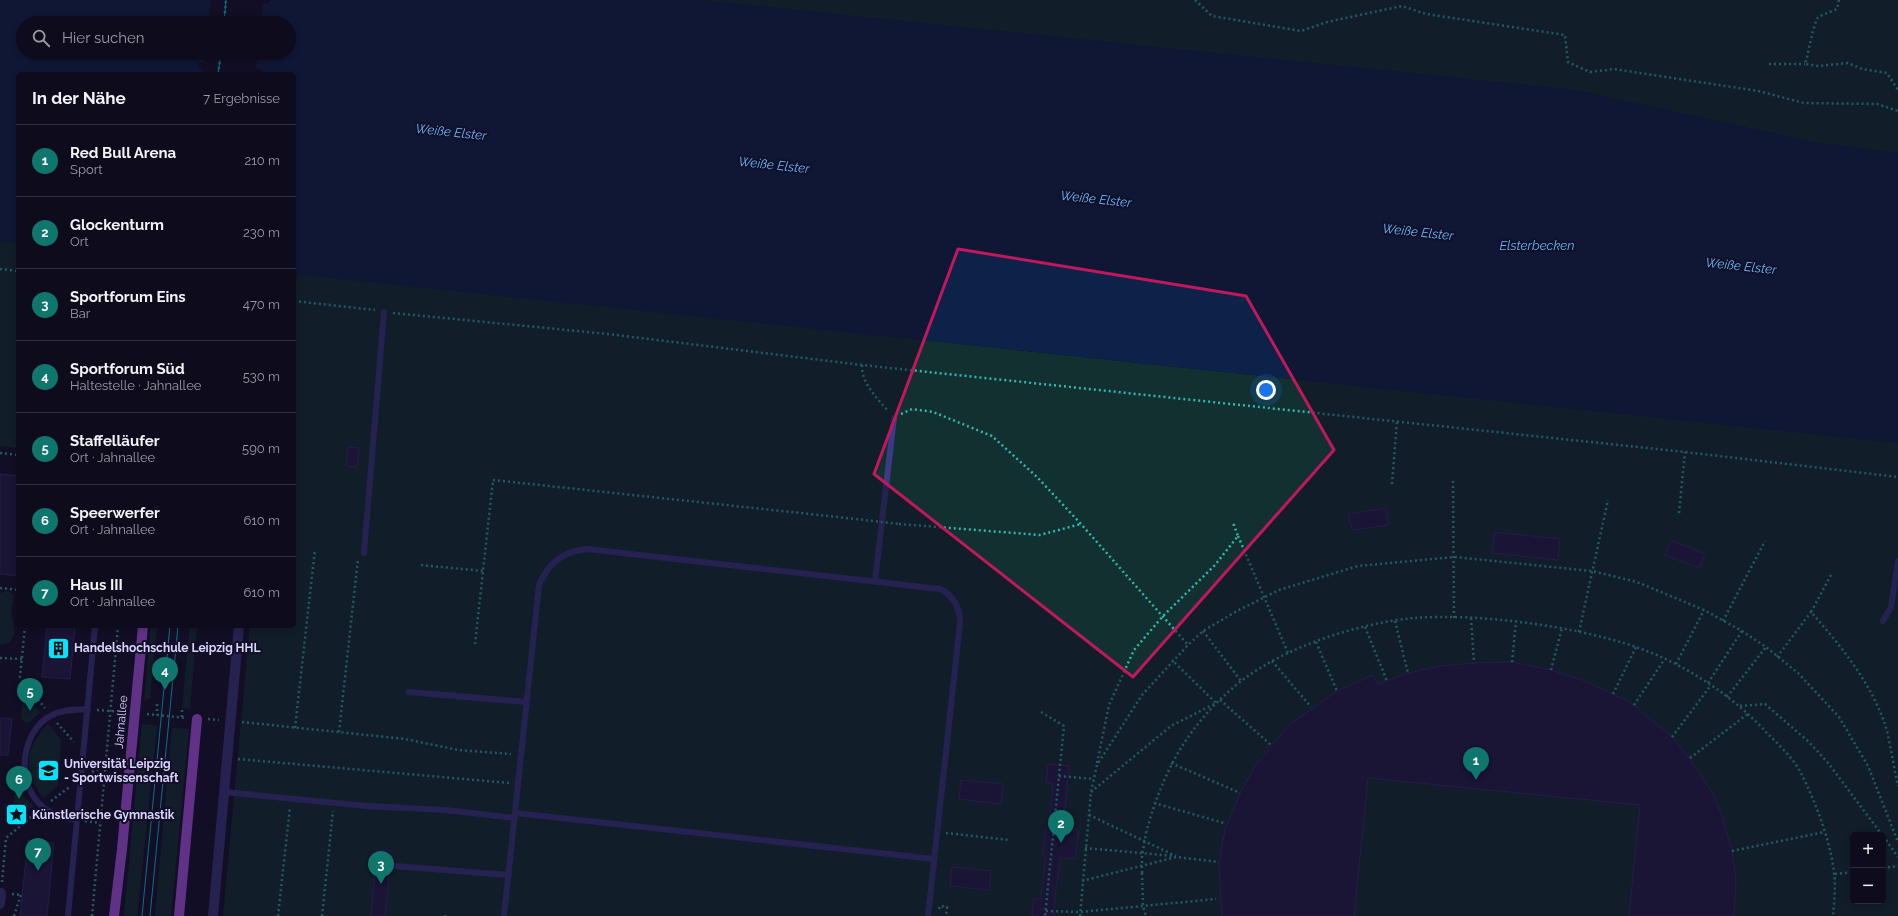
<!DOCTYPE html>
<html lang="de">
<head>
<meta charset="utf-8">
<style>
	body { margin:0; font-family:Raleway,sans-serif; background:#171425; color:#f1f3f6 }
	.controls { position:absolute; right:12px; bottom:12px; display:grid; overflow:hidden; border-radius:6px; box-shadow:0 2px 6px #0003 }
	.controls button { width:36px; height:36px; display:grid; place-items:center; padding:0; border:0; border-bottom:1px solid #2e2b3b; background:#0e0b1c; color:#f1f3f6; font:20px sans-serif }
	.you { position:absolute; left:1266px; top:390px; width:14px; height:14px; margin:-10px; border:3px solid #fff; border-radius:50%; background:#1a73e8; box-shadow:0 0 0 6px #1a73e833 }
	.badge { display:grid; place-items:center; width:26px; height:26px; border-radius:50%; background:#0f766e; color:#fff; font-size:13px; font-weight:700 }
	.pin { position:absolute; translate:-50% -33px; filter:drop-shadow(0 1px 2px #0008) }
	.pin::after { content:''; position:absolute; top:21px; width:14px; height:12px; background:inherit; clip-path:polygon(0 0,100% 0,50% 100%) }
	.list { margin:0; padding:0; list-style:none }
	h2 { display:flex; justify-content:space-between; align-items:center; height:52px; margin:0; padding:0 16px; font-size:17px }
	h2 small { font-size:13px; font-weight:400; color:#9b9ba3 }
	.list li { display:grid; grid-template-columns:26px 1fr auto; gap:12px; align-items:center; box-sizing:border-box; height:72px; padding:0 16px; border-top:1px solid #2e2b3b }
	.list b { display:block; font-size:15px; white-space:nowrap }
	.list p { margin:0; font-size:13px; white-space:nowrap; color:#9b9ba3 }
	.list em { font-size:13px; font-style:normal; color:#9b9ba3 }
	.icon { flex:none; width:22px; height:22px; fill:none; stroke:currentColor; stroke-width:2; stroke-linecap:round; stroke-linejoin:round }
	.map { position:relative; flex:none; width:1898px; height:916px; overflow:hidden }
	.search { position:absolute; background:#0e0b1c; box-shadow:0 2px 6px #0003; left:16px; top:16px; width:280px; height:44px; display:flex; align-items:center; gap:10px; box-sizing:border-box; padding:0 14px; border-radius:22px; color:#9b9ba3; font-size:15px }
	.panel { position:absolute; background:#0e0b1c; box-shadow:0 2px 6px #0003; left:16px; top:72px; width:280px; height:556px; border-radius:6px }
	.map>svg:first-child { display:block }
</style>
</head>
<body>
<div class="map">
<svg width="1898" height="916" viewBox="0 0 1898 916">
	<rect width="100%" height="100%" fill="#130f26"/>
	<path fill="#12302f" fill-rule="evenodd" d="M698,0h1200v153l-85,-11 -239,-52z
		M0,241l18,2v205l-18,-2z
		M297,274l1601,169v473h-1675l27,-290h44v-329zM1853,835h30v66h-30z
		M9,591l5,5 -3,14 4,22 -5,10 -10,3v-52z
		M151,626h6l-7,72 -6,3z
		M190,626h7l-7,83 -8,-1z
		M24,693l16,19 -12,11 -7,-4z
		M48,723l13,17 -3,46 -15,12c-21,-30 -18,-48 5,-75z
		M142,724l15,2 -20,190h-13z
		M172,728l17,1 -18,187h-16z
		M20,793l14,13 -21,15 1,-27z"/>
	<path fill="#0c2248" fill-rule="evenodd" d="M0,0h230l37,4 4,-4h427l876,90 239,52 85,11v290l-1604,-169v-200h-32l1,-3 -4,-3 -58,-6 -4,2 3,5 44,5h-226v169l-18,-2zM23,23h266v30h-266z"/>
	<path fill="#130f26" d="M211,0h38l17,2 -3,1 -2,20h-53z
		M205,53h53l-2,15 3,2 -58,-6 3,-1z
		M201,67l43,5 2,2h-43v-5z"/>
	<path fill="#241b47" stroke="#3b2d73" d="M348,447l11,1 -2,19 -11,-1z
		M0,474l18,2v100l-18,-2z
		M1386,508l3,17 -37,5 -3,-16z
		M1495,532l65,7 -2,21 -66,-7z
		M1671,540l34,14 -6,14 -34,-13z
		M47,626h28l-5,53 -28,-2z
		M1512,662l39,8 34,11 43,20 44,36 12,15 29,41 9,23 10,35 4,28 -2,37h-105l11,-111 -272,-27 -14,138h-132l-3,-54 6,-32 15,-37 15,-27 35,-42 47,-33 36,-16 5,9 30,-11 32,-7 34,-3z
		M0,718l12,1 -4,36h-8z
		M1048,764l21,2 -6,63 16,1 -4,29 -15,-1 -7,58h-21l2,-17h7l5,-43h-3l3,-29h3l4,-44h-7z
		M961,780l42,4 -2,20 -42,-5z
		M28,840l26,3 -7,73h-27z
		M377,850l15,1 -7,65h-14z
		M952,867l39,4 -2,19 -39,-4z"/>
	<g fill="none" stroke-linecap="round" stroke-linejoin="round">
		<path stroke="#2fb8b0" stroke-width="2.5" stroke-dasharray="2 3" stroke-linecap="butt" d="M1195,0l17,16 89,15 26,-9 75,-16 24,8 139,21 3,27 22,10 24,-3 144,22 46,12 73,1 21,7
			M1839,0l-2,9 -19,8c-7,15 -8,31 -13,47l13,2 30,-3 14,6 25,4 11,17
			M224,23l2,-23
			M1769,64h36
			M218,74l3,-21
			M0,269l18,2
			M294,301l81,9
			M393,313l215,21 254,31 823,87 213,25
			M862,365c-1,18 15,33 26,46
			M901,414l11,-5 21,3 59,24 45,41 44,47 107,121
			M0,453l18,2
			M1453,481l1,137
			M1392,484l5,-63
			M1679,513l6,-61
			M899,524l141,11 41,-11
			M1238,536l50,117
			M421,565l62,6
			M1831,575l-20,37c30,34 63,74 76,119 4,18 7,37 11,55
			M0,588l18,2
			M1471,618l3,45
			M1395,621l13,52
			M1723,621l42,-80
			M25,626l-5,51 25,31
			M1365,627l22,54
			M1203,631l38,50
			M1579,632l29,-132
			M1316,642l21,49
			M475,644l18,-164 363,39
			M1777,657l34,-45
			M0,658l22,1
			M1272,661l39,46
			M1512,662l4,-40
			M1676,664l28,-54
			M1551,670l11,-42
			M1708,683l34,-52
			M1613,694l23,-47
			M1727,697l39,-50
			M1220,700l51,45
			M157,704v11
			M1634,705l30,-45
			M1740,706l25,-2 44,38 20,22 53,71
			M97,710l27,2
			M1041,712l23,14 -19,190
			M147,714l39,4
			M182,717v-9
			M208,719l11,1
			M242,722l163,17 53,11 53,4
			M57,723l17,19
			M295,728l20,-179
			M339,732l19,-173
			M1672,737l39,-52
			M1690,758l59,-45
			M238,759l271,24
			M1097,763l12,-58 25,-55 29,-34 52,-51 23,-29 -5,-13
			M1171,763l69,30
			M92,772l9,-4 -8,-7
			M1059,776l35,3
			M1091,792l80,-66 45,-23 -44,-43
			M51,801l20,-15
			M1154,803l70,20
			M1089,815l87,41
			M85,821l15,2
			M946,833l63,7
			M1146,833c17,-63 43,-110 94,-151 44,-35 119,-59 174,-64 65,-5 161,8 222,29 49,17 96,48 131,86 12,12 26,25 34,40 14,28 30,69 33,100 2,14 0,29 -1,43
			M1883,836l15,21
			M1085,848l89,8
			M1732,851l93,-19
			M1883,868l15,-2
			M1142,873l1,33 3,10
			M1835,874l18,-2
			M1082,881l94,-24 43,5
			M2,882l4,-44 30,-25
			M12,894l10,1
			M939,909l1,-3 7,1 -1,9
			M1046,911l34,1 136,-13
			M14,916l7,-22
			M92,916l26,-290
			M278,916l12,-109
			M322,916l11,-105
			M445,916v-1
			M1080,916l11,-124 6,-27 45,-70 46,-50 15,-14 34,-20 42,-21 79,-24 96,-9 138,14 45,11 67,28 38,21 24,16 32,26 41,44 29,49 30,76"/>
		<path stroke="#3d3a85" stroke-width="6" d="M364,553l20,-241
			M875,581l19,-163
			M1883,621l8,-14 7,-46
			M409,692l117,10
			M224,792l143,14 79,4 69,8
			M515,813l419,46
			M77,820c-11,-2 -25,-5 -34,-13 -28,-22 -23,-76 9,-92 11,-6 24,-5 36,-6
			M394,866l115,9
			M68,916l27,-290
			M504,916l35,-331c9,-22 24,-34 48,-36l353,40c14,7 20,18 20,34l-32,293"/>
		<path stroke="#3d3a85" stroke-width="10" d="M0,904l1,-11
			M213,916l26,-290"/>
		<path stroke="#c25bff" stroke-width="10" d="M114,916l8,-67 21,-223
			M179,916l18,-197"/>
		<path stroke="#00e5ff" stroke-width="1" d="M224,23l2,-23
			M218,74l3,-21
			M142,916l28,-290
			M150,916l28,-290"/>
		<path stroke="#2fb8b0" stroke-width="2.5" stroke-dasharray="2 3" stroke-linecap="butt" d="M856,519l43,5
			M1142,873v-17l4,-23"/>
	</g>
	<path d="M0 0H1898V916H0ZM958,249l288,47 88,154 -201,227 -259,-203z" fill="#130f26" fill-opacity=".55" fill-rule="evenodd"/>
	<path fill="none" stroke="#c2185b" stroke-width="3" stroke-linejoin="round" d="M958,249l288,47 88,154 -201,227 -259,-203z"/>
	<defs>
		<symbol id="building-square" viewBox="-11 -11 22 22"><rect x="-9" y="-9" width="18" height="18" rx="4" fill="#00e5ff" stroke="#130f26"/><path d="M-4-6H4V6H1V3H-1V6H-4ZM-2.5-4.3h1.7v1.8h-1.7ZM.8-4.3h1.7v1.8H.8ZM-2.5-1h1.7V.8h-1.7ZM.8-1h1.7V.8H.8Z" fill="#111"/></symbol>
		<symbol id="university-square" viewBox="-11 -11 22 22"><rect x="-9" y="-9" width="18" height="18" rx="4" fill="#00e5ff" stroke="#130f26"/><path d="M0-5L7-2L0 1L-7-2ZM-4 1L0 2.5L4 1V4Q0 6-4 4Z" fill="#111"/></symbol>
		<symbol id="sight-square" viewBox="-11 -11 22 22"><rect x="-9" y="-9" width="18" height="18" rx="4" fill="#00e5ff" stroke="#130f26"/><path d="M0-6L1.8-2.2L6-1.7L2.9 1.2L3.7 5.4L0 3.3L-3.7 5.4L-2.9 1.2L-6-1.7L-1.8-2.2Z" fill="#111"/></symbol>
	</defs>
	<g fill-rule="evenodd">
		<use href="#building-square" x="46" y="636" width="25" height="25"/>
		<use href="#university-square" x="36" y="758" width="25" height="25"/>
		<use href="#sight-square" x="4" y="802" width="25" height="25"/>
	</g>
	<g text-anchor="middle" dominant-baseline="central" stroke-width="4" stroke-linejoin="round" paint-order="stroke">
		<g font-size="12" font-weight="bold" fill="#d9d4ff" stroke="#130f26" text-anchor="start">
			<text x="74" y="648">Handelshochschule Leipzig HHL</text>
			<text x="64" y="764">Universität Leipzig<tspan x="64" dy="14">- Sportwissenschaft</tspan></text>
			<text x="32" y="815">Künstlerische Gymnastik</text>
		</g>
		<g font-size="12" fill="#d9d4ff" stroke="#130f26">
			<text transform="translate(121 722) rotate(-85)">Jahnallee</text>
		</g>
		<g font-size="13" font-style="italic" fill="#62b6ff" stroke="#130f26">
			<text transform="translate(451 132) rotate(6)">Weiße Elster</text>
			<text transform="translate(774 165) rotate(6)">Weiße Elster</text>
			<text transform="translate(1096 199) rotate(6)">Weiße Elster</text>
			<text transform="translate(1418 232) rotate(6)">Weiße Elster</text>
			<text x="1537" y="245">Elsterbecken</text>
			<text transform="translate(1741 266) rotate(6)">Weiße Elster</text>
		</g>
	</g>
</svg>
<div class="controls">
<button>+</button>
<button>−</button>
</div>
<div class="you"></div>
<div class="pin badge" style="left:1476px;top:780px">1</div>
<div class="pin badge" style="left:1061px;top:843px">2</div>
<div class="pin badge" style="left:381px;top:884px">3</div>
<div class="pin badge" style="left:165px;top:690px">4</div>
<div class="pin badge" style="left:30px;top:711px">5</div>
<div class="pin badge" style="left:19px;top:799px">6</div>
<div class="pin badge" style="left:38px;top:871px">7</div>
<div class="search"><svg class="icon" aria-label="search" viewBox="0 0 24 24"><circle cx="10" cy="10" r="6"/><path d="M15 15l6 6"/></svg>Hier suchen</div>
<section class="panel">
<h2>In der Nähe<small>7 Ergebnisse</small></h2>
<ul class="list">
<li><span class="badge">1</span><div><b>Red Bull Arena</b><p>Sport</p></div><em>210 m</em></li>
<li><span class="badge">2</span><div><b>Glockenturm</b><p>Ort</p></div><em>230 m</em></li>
<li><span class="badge">3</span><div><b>Sportforum Eins</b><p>Bar</p></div><em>470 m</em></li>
<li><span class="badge">4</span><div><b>Sportforum Süd</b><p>Haltestelle · Jahnallee</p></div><em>530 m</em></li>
<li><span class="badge">5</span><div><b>Staffelläufer</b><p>Ort · Jahnallee</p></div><em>590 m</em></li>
<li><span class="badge">6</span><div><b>Speerwerfer</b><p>Ort · Jahnallee</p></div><em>610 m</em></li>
<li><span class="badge">7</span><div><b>Haus III</b><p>Ort · Jahnallee</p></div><em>610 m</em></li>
</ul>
</section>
</div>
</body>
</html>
